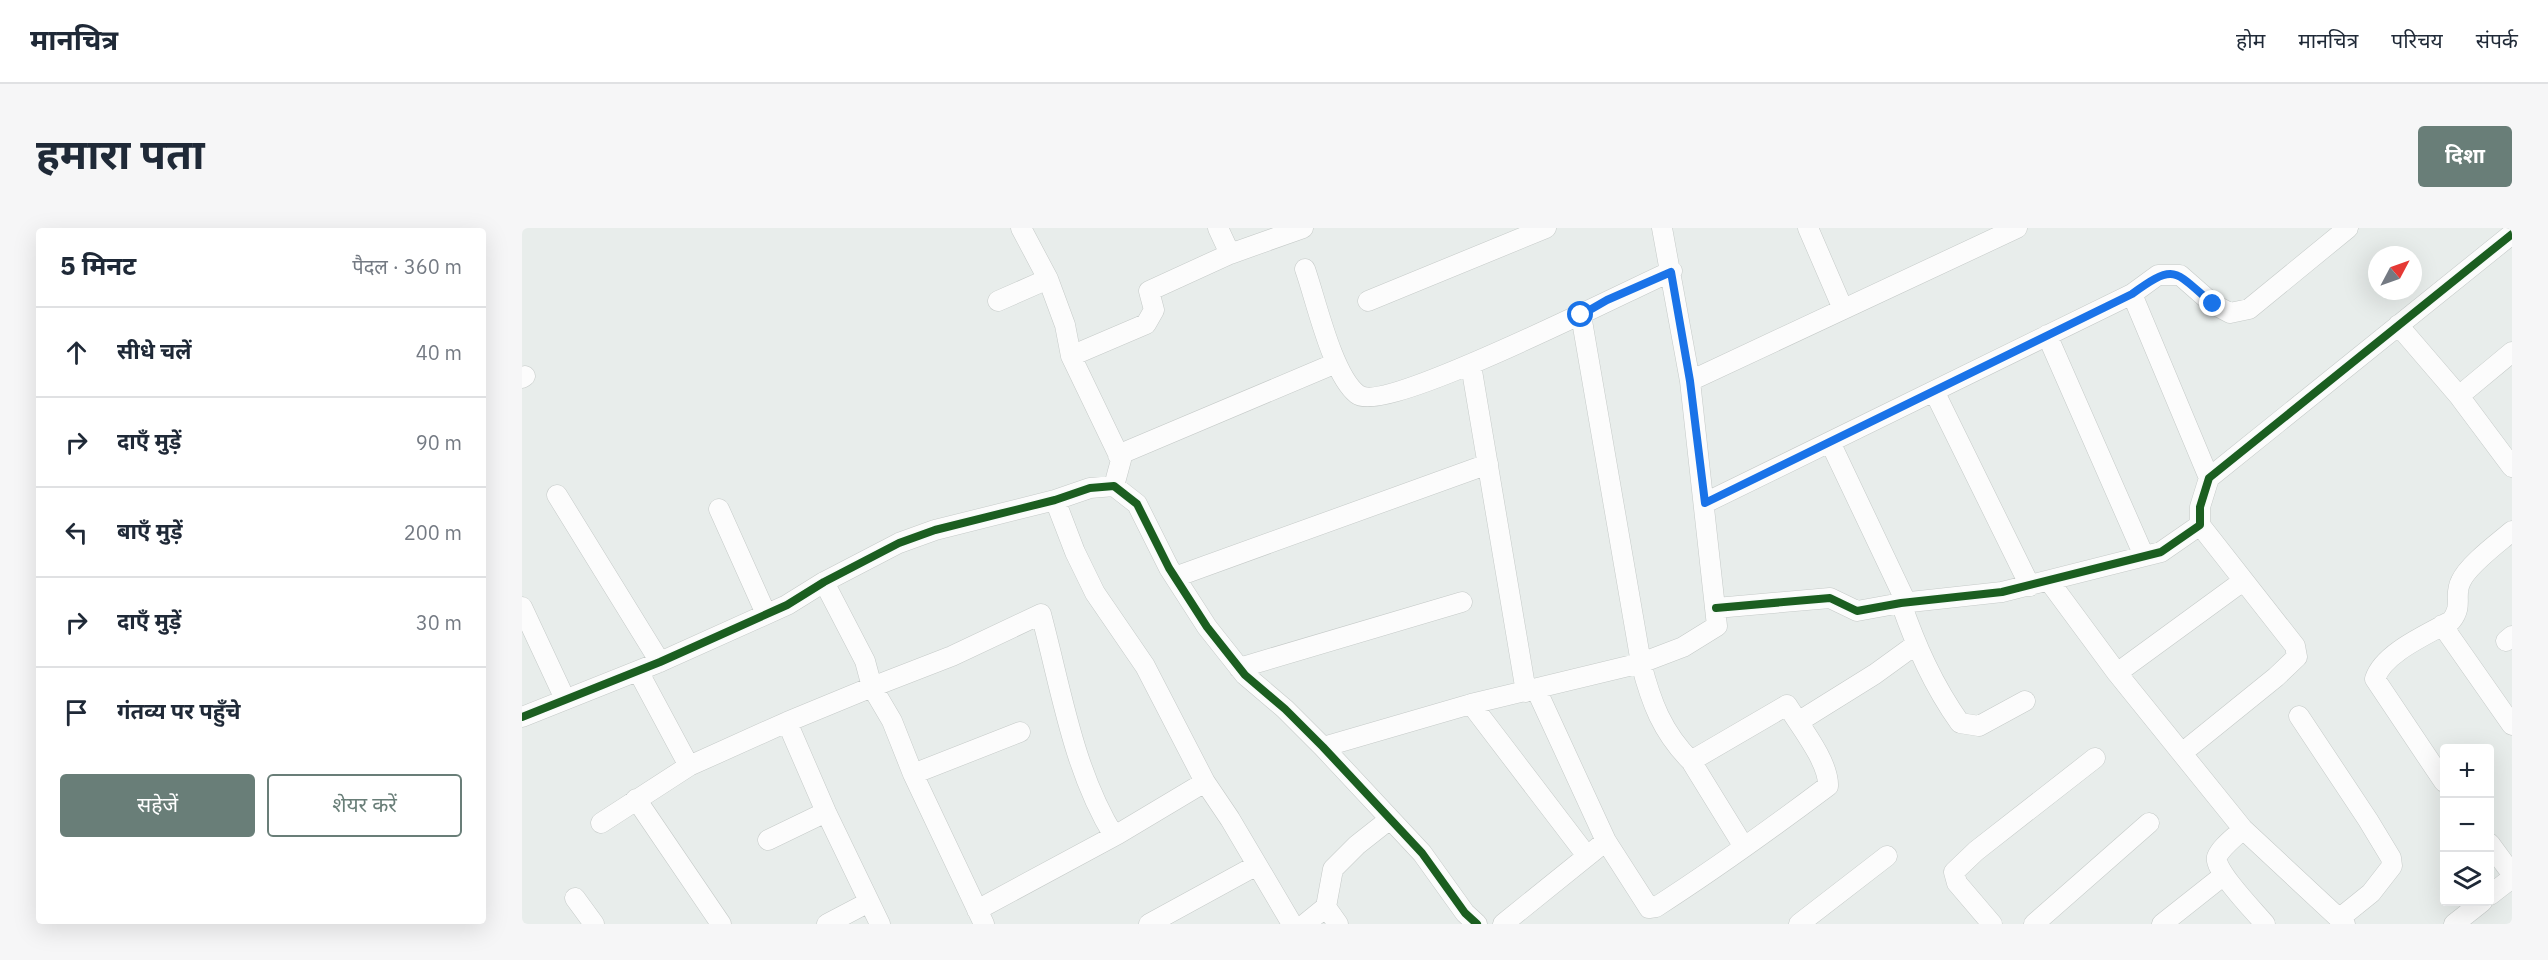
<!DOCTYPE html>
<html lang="hi">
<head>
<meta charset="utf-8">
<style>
	body { margin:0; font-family:"IBM Plex Sans","Noto Sans Devanagari",sans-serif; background:#f6f6f7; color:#1f2937 }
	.controls { position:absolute; right:18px; bottom:18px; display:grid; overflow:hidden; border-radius:6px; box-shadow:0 6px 24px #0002 }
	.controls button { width:54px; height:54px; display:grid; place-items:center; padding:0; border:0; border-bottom:2px solid #e0e1e3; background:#fff; color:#1f2937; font:30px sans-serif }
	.compass { position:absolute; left:1846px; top:18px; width:54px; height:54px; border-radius:50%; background:#fff; box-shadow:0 6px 24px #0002; rotate:49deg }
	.stop { position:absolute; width:18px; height:18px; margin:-14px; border:4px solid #1a73e8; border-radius:50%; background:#fff }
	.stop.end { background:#1a73e8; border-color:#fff; box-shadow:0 2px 6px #0008 }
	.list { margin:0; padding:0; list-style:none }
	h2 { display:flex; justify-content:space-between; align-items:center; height:78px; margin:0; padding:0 24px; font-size:26px }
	h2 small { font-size:20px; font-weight:400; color:#747a83 }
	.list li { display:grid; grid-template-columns:39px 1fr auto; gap:18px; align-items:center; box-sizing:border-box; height:90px; padding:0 24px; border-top:2px solid #e0e1e3 }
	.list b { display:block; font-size:22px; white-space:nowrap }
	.list em { font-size:20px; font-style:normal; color:#747a83 }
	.actions { display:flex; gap:12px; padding:18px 24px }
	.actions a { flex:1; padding:14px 0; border:2px solid #697e78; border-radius:6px; text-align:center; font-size:21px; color:#697e78 }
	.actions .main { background:#697e78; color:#fff }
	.icon { flex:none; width:33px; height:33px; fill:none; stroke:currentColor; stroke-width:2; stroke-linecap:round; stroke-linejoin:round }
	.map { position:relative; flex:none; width:1990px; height:696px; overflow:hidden; border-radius:6px }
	header { display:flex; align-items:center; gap:36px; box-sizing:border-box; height:84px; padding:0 30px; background:#fff; border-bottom:2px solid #e0e1e3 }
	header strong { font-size:28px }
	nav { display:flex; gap:33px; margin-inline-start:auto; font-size:21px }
	.intro { display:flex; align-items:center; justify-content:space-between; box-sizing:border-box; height:144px; padding:0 36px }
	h1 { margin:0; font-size:42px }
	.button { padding:15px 27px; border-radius:6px; background:#697e78; color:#fff; font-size:21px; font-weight:700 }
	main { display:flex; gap:36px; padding:0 36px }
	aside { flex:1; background:#fff; border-radius:6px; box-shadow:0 6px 24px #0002 }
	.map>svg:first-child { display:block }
</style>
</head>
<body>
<header>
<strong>मानचित्र</strong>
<nav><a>होम</a><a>मानचित्र</a><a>परिचय</a><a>संपर्क</a></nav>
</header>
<div class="intro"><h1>हमारा पता</h1><a class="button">दिशा</a></div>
<main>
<aside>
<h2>5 मिनट<small>पैदल · 360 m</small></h2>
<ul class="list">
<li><svg class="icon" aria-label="ahead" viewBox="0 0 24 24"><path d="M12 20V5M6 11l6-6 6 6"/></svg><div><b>सीधे चलें</b></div><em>40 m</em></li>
<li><svg class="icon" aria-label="right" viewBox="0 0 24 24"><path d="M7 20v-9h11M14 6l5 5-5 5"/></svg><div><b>दाएँ मुड़ें</b></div><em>90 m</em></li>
<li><svg class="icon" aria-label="left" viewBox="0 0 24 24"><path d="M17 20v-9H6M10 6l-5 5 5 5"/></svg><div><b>बाएँ मुड़ें</b></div><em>200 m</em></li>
<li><svg class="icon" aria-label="right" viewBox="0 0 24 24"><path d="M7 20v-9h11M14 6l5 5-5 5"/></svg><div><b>दाएँ मुड़ें</b></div><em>30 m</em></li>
<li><svg class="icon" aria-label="arrive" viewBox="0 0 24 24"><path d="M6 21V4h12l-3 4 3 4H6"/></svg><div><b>गंतव्य पर पहुँचे</b></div></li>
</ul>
<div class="actions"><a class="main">सहेजें</a><a>शेयर करें</a></div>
</aside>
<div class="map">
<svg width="1990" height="696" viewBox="0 0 1990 696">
	<rect width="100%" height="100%" fill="#e8edeb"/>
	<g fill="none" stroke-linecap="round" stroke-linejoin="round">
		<defs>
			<path id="minor" d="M499,0l27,51 17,46 6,31 50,104 -7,26
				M696,0l12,26
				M1286,0l35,81
				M783,41c11,31 27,105 52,125 27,22 273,-105 315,-123
				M1610,66l77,184
				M476,73l50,-22
				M846,73l178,-73
				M1059,87l60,348c10,39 21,69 50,98
				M1876,97l61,71 53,-44
				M1525,107l97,221
				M549,128l75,-32 8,-14 -5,-19 81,-37 73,-26
				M949,137l55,327
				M0,150l3,-2
				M1168,153l327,-153
				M1412,163l96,195
				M1937,168l53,71
				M1308,214l76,160
				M596,227l218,-92
				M35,267l103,167
				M533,272l20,52 20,41 50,73 60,116 25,37 62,105
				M1183,275l427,-209 26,-19h22l33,29 17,9 19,-4 99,-81
				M197,281l47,105
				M653,349l313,-113
				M1527,353l68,92 126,156 102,95
				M302,354l41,79 7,26 80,-31 89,-42c20,74 32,156 73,222
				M1379,375c15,43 32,82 59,120l19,3 46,-25
				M0,379l43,92
				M1194,380l114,-10 27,13 44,-8 101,-11 159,-40 39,-27v-18l9,-29 303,-244
				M1920,397l70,100
				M1984,413l6,-5
				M717,440l223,-66
				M1595,445l126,-92
				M1014,461l70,152
				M949,476l116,152
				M1777,488l69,104 23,38 1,8 -21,27 -31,25
				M0,489l138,-55 127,-57 37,-23 75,-39 36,-13 120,-30 35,-12 24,-2 23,18 32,64 38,59 38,48 40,34 38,38 99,106 43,60 12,11
				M265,494l85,-35 20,34 21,53 71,150
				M1276,494l77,-48 40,-29
				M801,519l148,-43 170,-41 42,-16 34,-21 -27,-245 -28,-153
				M1660,525l94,-76 21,-20 -2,-11 -95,-121
				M167,538l98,-44 39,90 54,112
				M391,546l107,-42
				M1922,554l-69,-103c8,-26 53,-45 76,-58 13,-16 2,-25 10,-40 7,-16 37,-38 51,-50
				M114,571l85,125
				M79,595l88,-57 -51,-95
				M1721,601c-8,8 -22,18 -26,28 -4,12 39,56 48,67
				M246,612l58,-28
				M1968,616l22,30
				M1968,667l22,-17
				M53,670l19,26
				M455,682l141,-76 87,-52
				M305,696l42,-22
				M627,696l108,-59
				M783,696l21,-17
				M816,696l-12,-17 7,-38 24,-24 33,-26
				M981,696l103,-83 43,67 7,-1c59,-38 116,-79 172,-121 1,-24 -28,-60 -41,-81l-96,56 53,86
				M1277,696l88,-68
				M1470,696l-35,-41 -3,-11 22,-21 119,-93
				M1512,696l115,-101
				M1640,696l62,-49
				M1932,696l28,-22"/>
		</defs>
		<use href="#minor" stroke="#c5cac8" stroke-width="21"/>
		<use href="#minor" stroke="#fcfcfc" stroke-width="20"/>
		<defs>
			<path id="cycleway" d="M1194,380l114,-10 27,13 44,-8 101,-11 159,-40 39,-27v-18l9,-29 303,-244
				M0,489l138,-55 127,-57 37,-23 75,-39 36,-13 120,-30 35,-12 24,-2 23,18 32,64 38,59 38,48 40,34 38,38 99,106 43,60 12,11"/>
		</defs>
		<use href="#cycleway" stroke="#f7fbf9" stroke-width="11"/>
		<use href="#cycleway" stroke="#1b5e20" stroke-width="8"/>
	</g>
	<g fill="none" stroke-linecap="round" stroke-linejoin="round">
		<path stroke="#1a73e8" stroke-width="8" d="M1059,87l26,-15 64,-28 19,109 15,122 427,-209c44,-32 42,-23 81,10"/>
	</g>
</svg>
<div class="controls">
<button>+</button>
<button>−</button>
<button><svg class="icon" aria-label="layers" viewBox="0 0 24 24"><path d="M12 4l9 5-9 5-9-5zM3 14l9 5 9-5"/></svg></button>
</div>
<svg class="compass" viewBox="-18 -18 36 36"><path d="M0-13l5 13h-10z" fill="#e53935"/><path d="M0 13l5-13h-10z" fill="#747a83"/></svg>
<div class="stop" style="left:1059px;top:87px"></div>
<div class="stop end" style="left:1691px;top:76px"></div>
</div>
</main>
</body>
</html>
